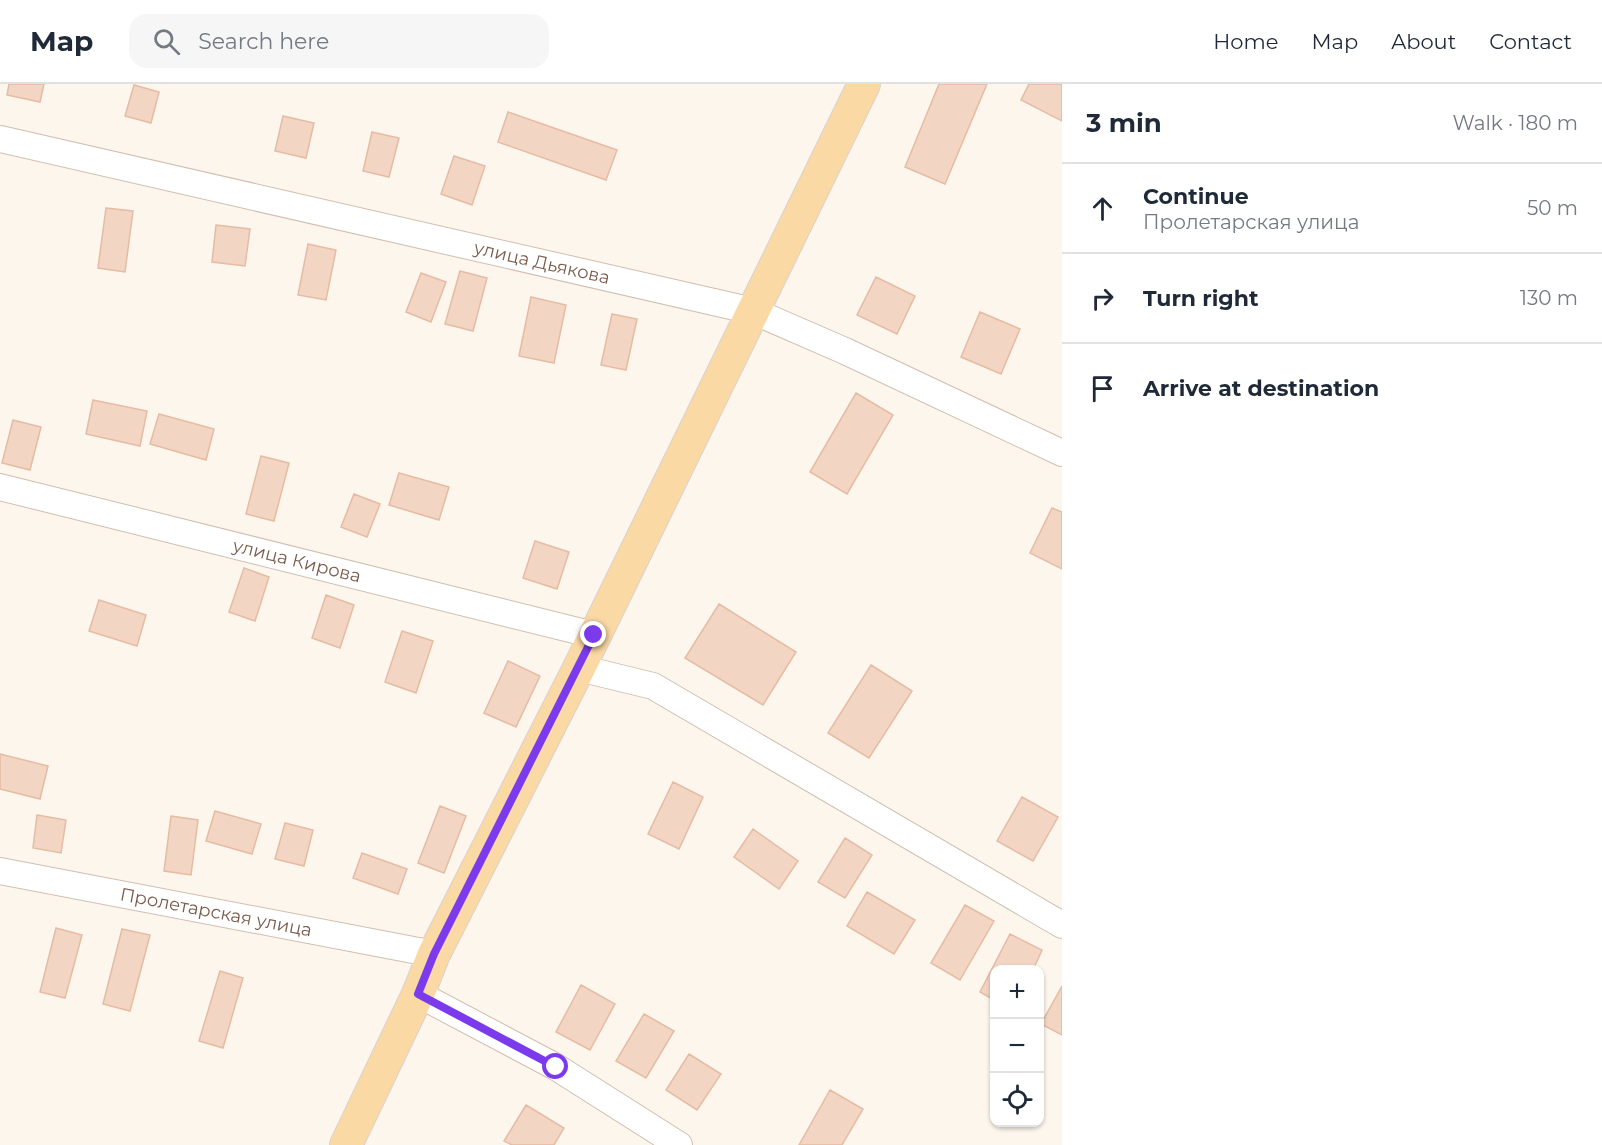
<!DOCTYPE html>
<html lang="en">
<head>
<meta charset="utf-8">
<style>
	body { margin:0; font-family:Montserrat,sans-serif; background:#f6f6f7; color:#1f2937 }
	.controls { position:absolute; right:18px; bottom:18px; display:grid; overflow:hidden; border-radius:12px; box-shadow:0 2px 4px #0004 }
	.controls button { width:54px; height:54px; display:grid; place-items:center; padding:0; border:0; border-bottom:2px solid #e0e1e3; background:#fff; color:#1f2937; font:30px sans-serif }
	.stop { position:absolute; width:18px; height:18px; margin:-14px; border:4px solid #7c3aed; border-radius:50%; background:#fff }
	.stop.end { background:#7c3aed; border-color:#fff; box-shadow:0 2px 6px #0008 }
	.list { margin:0; padding:0; list-style:none }
	h2 { display:flex; justify-content:space-between; align-items:center; height:78px; margin:0; padding:0 24px; font-size:26px }
	h2 small { font-size:20px; font-weight:400; color:#747a83 }
	.list li { display:grid; grid-template-columns:39px 1fr auto; gap:18px; align-items:center; box-sizing:border-box; height:90px; padding:0 24px; border-top:2px solid #e0e1e3 }
	.list b { display:block; font-size:22px; white-space:nowrap }
	.list p { margin:0; font-size:20px; white-space:nowrap; color:#747a83 }
	.list em { font-size:20px; font-style:normal; color:#747a83 }
	.icon { flex:none; width:33px; height:33px; fill:none; stroke:currentColor; stroke-width:2; stroke-linecap:round; stroke-linejoin:round }
	.map { position:relative; flex:none; width:1062px; height:1061px; overflow:hidden }
	header { display:flex; align-items:center; gap:36px; box-sizing:border-box; height:84px; padding:0 30px; background:#fff; border-bottom:2px solid #e0e1e3 }
	header strong { font-size:28px }
	nav { display:flex; gap:33px; margin-inline-start:auto; font-size:21px }
	.search { width:420px; height:54px; background:#f6f6f7; display:flex; align-items:center; gap:15px; box-sizing:border-box; padding:0 21px; border-radius:18px; color:#747a83; font-size:22px }
	main { display:flex }
	aside { flex:1; background:#fff }
	.map>svg:first-child { display:block }
</style>
</head>
<body>
<header>
<strong>Map</strong>
<div class="search"><svg class="icon" aria-label="search" viewBox="0 0 24 24"><circle cx="10" cy="10" r="6"/><path d="M15 15l6 6"/></svg>Search here</div>
<nav><a>Home</a><a>Map</a><a>About</a><a>Contact</a></nav>
</header>
<main>
<div class="map">
<svg width="1062" height="1061" viewBox="0 0 1062 1061">
	<rect width="100%" height="100%" fill="#fdf6ec"/>
	<path fill="#f3d5c3" stroke="#e6bba3" stroke-width="1.5" d="M9,0h35l-4,18 -33,-7z
		M939,0h48l-42,100 -40,-17z
		M1029,0h33v37l-41,-21z
		M134,1l25,7 -8,31 -26,-7z
		M508,28l109,38 -11,30 -108,-38z
		M283,32l31,7 -8,35 -31,-7z
		M372,48l27,6 -10,39 -26,-6z
		M454,72l31,10 -13,39 -31,-11z
		M106,124l27,3 -8,61 -27,-4z
		M216,141l34,4 -5,37 -33,-4z
		M308,160l28,6 -10,50 -28,-5z
		M460,187l27,7 -14,53 -28,-7z
		M421,189l25,9 -15,40 -25,-10z
		M876,193l39,19 -18,38 -40,-19z
		M531,213l35,8 -12,58 -35,-7z
		M980,228l40,17 -19,45 -40,-17z
		M612,230l25,5 -11,51 -25,-5z
		M856,309l37,22 -46,79 -37,-22z
		M93,316l54,11 -7,35 -54,-12z
		M159,330l55,15 -8,31 -56,-16z
		M13,336l28,7 -11,43 -28,-7z
		M261,372l28,7 -15,58 -28,-7z
		M399,389l50,14 -10,33 -50,-15z
		M354,410l26,10 -13,33 -26,-10z
		M1052,424l10,4v57l-32,-16z
		M535,457l34,11 -12,37 -34,-11z
		M244,484l25,9 -14,44 -26,-9z
		M326,511l28,10 -14,43 -28,-10z
		M99,516l47,15 -9,31 -48,-15z
		M719,520l77,48 -33,53 -78,-47z
		M402,547l31,10 -17,52 -31,-11z
		M508,577l32,15 -24,51 -32,-14z
		M871,581l41,26 -43,67 -41,-25z
		M0,670l48,12 -8,33 -40,-10z
		M673,698l30,15 -24,52 -31,-15z
		M1022,713l36,20 -25,44 -36,-20z
		M440,722l26,10 -22,57 -26,-10z
		M215,727l46,13 -9,30 -46,-13z
		M37,731l29,5 -5,33 -28,-5z
		M171,732l27,4 -7,55 -27,-4z
		M285,739l28,7 -9,36 -29,-7z
		M753,745l45,32 -19,28 -45,-32z
		M845,754l27,17 -27,43 -27,-16z
		M362,769l45,16 -9,25 -45,-16z
		M867,808l48,28 -21,34 -47,-28z
		M965,821l29,16 -34,59 -29,-17z
		M56,844l26,7 -17,63 -25,-6z
		M122,845l28,6 -20,76 -27,-7z
		M1010,850l32,16 -9,20h-39v30l-14,-8z
		M220,887l23,7 -20,70 -24,-7z
		M581,901l34,19 -25,46 -34,-18z
		M1062,902v49l-21,-11z
		M644,930l30,17 -28,47 -30,-17z
		M689,970l32,20 -24,36 -31,-20z
		M830,1006l33,19 -21,36h-43z
		M526,1021l38,23 -10,17h-42l-8,-4z"/>
	<g fill="none" stroke-linecap="round" stroke-linejoin="round">
		<defs>
			<g id="minor">
				<path id="s1" d="M0,55l753,172 92,40 217,102"/>
				<path id="s2" d="M0,403l594,148"/>
				<path d="M579,584l74,18 409,239"/>
				<path id="s3" d="M0,787l434,83"/>
				<path d="M418,910l138,73 123,78"/>
			</g>
			<path id="major" d="M346,1061l72,-151 16,-40 145,-286 285,-584"/>
		</defs>
		<use href="#minor" stroke="#d1beb0" stroke-width="28"/>
		<use href="#major" stroke="#dad1cd" stroke-width="34"/>
		<use href="#minor" stroke="#fff" stroke-width="26"/>
		<use href="#major" stroke="#fbd9a5" stroke-width="32"/>
	</g>
	<g fill="none" stroke-linecap="round" stroke-linejoin="round">
		<path stroke="#7c3aed" stroke-width="8" d="M556,983l-138,-73 16,-40 160,-319"/>
	</g>
	<g text-anchor="middle" dominant-baseline="central" stroke-width="4.5" stroke-linejoin="round" paint-order="stroke">
		<g font-size="18" fill="#7a5c4d" stroke="#fffaf3">
			<text stroke="none"><textPath href="#s1" startOffset="556">улица Дьякова</textPath></text>
			<text stroke="none"><textPath href="#s2" startOffset="306">улица Кирова</textPath></text>
			<text stroke="none"><textPath href="#s3" startOffset="220">Пролетарская улица</textPath></text>
		</g>
	</g>
</svg>
<div class="controls">
<button>+</button>
<button>−</button>
<button><svg class="icon" aria-label="locate" viewBox="0 0 24 24"><circle cx="12" cy="12" r="6"/><path d="M12 2v4M12 18v4M2 12h4M18 12h4"/></svg></button>
</div>
<div class="stop" style="left:556px;top:983px"></div>
<div class="stop end" style="left:594px;top:551px"></div>
</div>
<aside>
<h2>3 min<small>Walk · 180 m</small></h2>
<ul class="list">
<li><svg class="icon" aria-label="ahead" viewBox="0 0 24 24"><path d="M12 20V5M6 11l6-6 6 6"/></svg><div><b>Continue</b><p>Пролетарская улица</p></div><em>50 m</em></li>
<li><svg class="icon" aria-label="right" viewBox="0 0 24 24"><path d="M7 20v-9h11M14 6l5 5-5 5"/></svg><div><b>Turn right</b></div><em>130 m</em></li>
<li><svg class="icon" aria-label="arrive" viewBox="0 0 24 24"><path d="M6 21V4h12l-3 4 3 4H6"/></svg><div><b>Arrive at destination</b></div></li>
</ul>
</aside>
</main>
</body>
</html>
